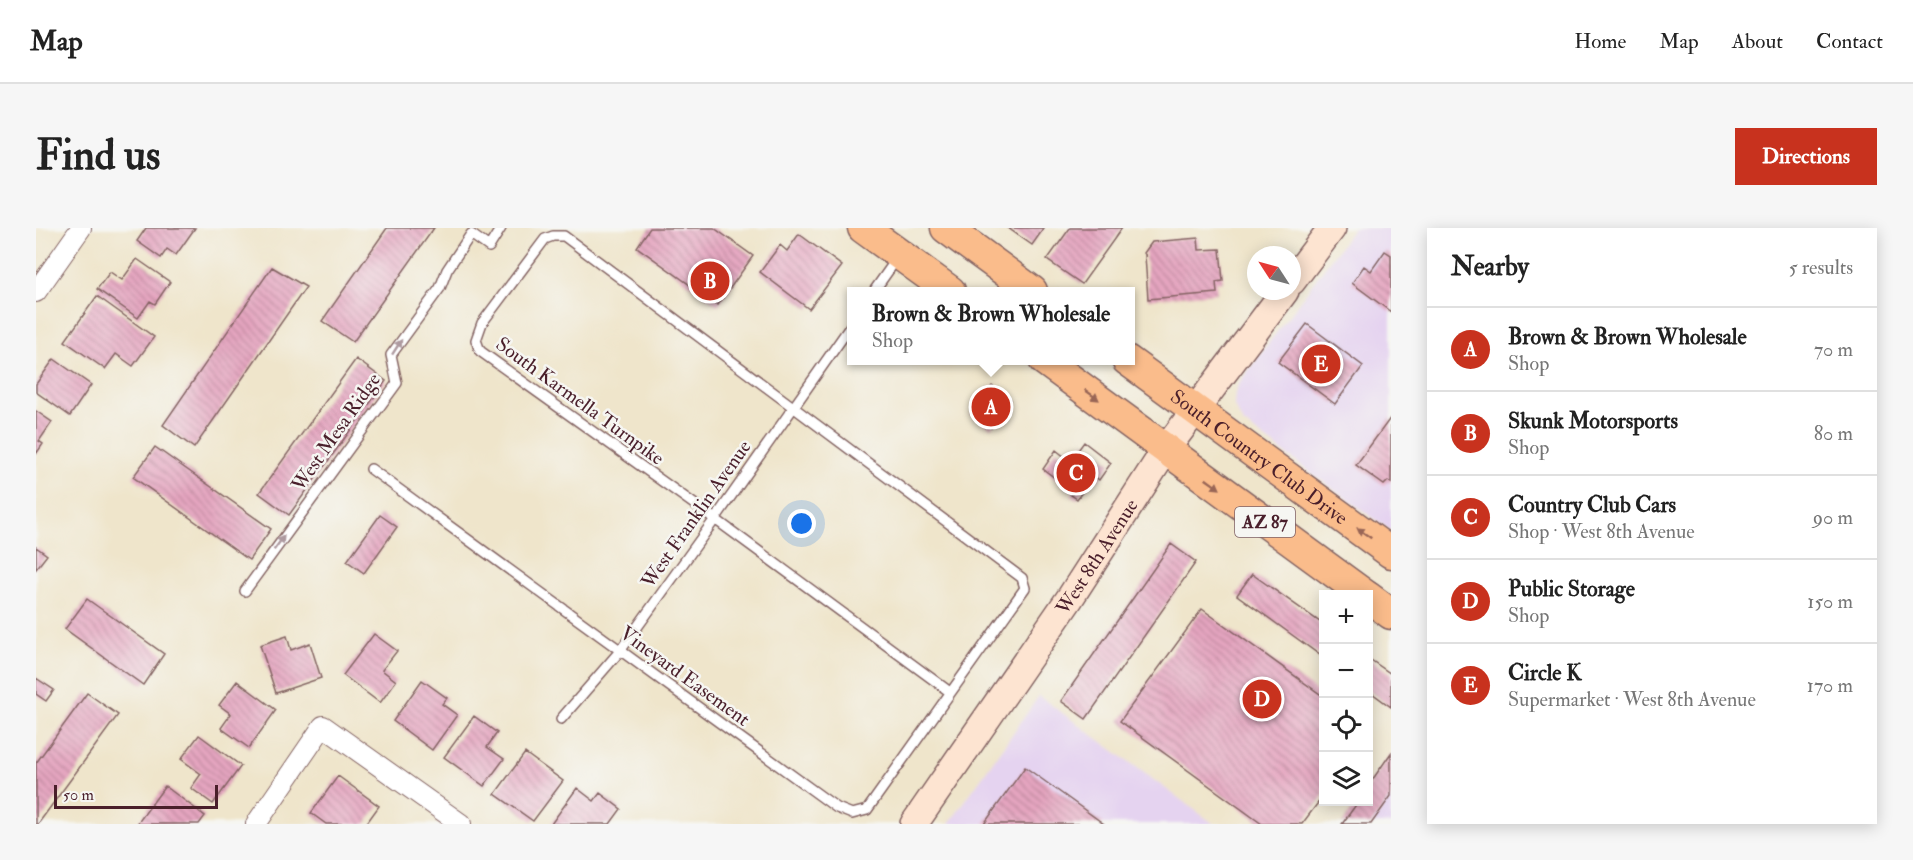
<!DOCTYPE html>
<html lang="en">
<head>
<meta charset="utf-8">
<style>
	body { margin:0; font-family:"IM FELL Double Pica",serif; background:#f6f6f6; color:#222 }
	.controls { position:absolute; right:18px; bottom:18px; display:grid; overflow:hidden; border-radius:0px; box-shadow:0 3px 15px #0003 }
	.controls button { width:54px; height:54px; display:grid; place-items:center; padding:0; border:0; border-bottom:2px solid #e0e0e0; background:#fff; color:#222; font:30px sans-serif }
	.compass { position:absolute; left:1211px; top:18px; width:54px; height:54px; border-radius:50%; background:#fff; box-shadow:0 3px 15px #0003; rotate:306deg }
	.scale { position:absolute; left:18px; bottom:15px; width:164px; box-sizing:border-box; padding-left:6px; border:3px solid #4a1f2b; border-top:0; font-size:16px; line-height:21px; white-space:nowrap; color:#4a1f2b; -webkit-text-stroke:4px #f6f6f2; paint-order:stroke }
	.you { position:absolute; left:766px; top:296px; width:21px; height:21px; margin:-15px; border:4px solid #fff; border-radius:50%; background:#1a73e8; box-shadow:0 0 0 9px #1a73e833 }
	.badge { display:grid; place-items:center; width:39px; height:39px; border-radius:50%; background:#c8321e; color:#fff; font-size:20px; font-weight:700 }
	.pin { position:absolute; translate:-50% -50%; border:3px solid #fff; box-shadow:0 2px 6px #0006 }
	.popup { position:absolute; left:811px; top:59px; width:288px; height:78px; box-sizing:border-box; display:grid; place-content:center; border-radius:0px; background:#fff; filter:drop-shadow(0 2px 4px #0005); font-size:20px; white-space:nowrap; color:#767676 }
	.popup b { font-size:22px; color:#222 }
	.popup::after { content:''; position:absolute; left:50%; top:100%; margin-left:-12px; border:12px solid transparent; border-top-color:#fff }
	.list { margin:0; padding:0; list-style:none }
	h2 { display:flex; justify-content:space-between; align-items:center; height:78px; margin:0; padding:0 24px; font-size:26px }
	h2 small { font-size:20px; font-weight:400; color:#767676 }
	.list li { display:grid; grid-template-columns:39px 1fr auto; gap:18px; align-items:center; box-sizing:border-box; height:84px; padding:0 24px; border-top:2px solid #e0e0e0 }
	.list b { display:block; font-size:22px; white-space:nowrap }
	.list p { margin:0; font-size:20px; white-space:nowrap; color:#767676 }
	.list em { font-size:20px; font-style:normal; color:#767676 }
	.icon { flex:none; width:33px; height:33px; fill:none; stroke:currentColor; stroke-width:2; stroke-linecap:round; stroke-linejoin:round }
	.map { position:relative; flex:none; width:1355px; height:596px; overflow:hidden; border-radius:0px }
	header { display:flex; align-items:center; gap:36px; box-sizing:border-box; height:84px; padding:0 30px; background:#fff; border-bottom:2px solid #e0e0e0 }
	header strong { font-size:28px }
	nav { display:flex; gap:33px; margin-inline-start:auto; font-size:21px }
	.intro { display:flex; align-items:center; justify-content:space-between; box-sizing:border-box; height:144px; padding:0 36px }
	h1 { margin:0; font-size:42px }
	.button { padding:15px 27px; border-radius:0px; background:#c8321e; color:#fff; font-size:21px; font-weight:700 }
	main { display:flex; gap:36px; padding:0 36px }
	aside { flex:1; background:#fff; border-radius:0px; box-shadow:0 3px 15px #0003 }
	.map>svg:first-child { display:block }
</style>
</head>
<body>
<header>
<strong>Map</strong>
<nav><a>Home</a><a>Map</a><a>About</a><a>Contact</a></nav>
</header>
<div class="intro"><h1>Find us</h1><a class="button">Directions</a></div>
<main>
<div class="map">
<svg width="1355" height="596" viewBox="0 0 1355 596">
	<defs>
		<pattern id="building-back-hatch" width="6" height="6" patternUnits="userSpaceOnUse" patternTransform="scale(1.5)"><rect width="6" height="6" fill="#e5a5c0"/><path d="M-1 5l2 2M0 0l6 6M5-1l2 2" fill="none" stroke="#bc869c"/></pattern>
	</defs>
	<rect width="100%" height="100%" fill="#f6f6f2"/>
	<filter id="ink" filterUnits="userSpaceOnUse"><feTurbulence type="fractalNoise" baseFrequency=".0167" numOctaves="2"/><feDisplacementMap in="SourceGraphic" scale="12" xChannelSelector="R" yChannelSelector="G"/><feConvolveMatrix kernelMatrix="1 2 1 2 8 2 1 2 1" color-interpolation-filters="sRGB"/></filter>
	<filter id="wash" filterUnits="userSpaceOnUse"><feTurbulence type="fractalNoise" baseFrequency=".008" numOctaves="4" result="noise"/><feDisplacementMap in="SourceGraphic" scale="24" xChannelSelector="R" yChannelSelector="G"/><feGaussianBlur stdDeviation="1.35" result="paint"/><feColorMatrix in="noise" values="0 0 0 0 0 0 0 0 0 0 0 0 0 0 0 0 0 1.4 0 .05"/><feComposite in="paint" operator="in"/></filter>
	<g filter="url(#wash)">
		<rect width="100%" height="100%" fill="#efe5cb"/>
		<path fill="#e5d3f0" d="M1318,0h37v303l-148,-108 -9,-17 1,-13 4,-10z
			M1003,468l175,128h-265z
			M1355,569v27h-19z"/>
		<g id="blocks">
			<path fill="url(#building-back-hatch)" d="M110,0h49l-19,27 -9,-6 -6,9 -24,-17z
				M351,0h47l-81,114 -31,-21z
				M614,0h64l39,28 -35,49 -81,-58z
				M972,0h36l-12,17z
				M1034,0h52l-40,56 -35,-24z
				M763,6l43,32 -33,43 -49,-37 20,-27 7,6z
				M1162,10l1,12 21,-1 3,32 -7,1 1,11 -69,6 -3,-43h1l-2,-3 8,-11z
				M1349,23l6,4v57l-39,-29 12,-17 7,5z
				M101,31l33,23 -15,22 -5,-3 -12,17 -41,-29 13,-17 12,8z
				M236,39l34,20 -112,161 -31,-23z
				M61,68l57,41 -21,29 -17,-12 -11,15 -40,-28z
				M1271,96l56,42 -28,38 -57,-42z
				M18,131l37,26 -21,31 -34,-24v-8z
				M320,131l30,22 -97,134 -30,-22z
				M956,158l19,14 -20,28 -20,-14z
				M0,183l16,11 -13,19 4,3 -7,10z
				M1355,189v66l-3,-2 -4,4 -28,-20z
				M1048,214l27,21 -12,17 -5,-4 -17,23 -6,-4 3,-3 -31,-23 13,-19 14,11z
				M119,219l116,82 -22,31 -116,-83z
				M344,287l17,12 -33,46 -17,-12z
				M1135,316l25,18 -110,157 -25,-18z
				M0,319l11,8 -11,14z
				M1216,346l72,51v33l-87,-63z
				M51,371l77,55 -21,31 -78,-56z
				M1166,381l122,88v98l-22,29h-40l-142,-103z
				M338,406l23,17 -15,19 14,11 -16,22 -37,-28z
				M251,408l4,14 19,-7 11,35 -45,15 -16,-48z
				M1332,430l23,16v33l-23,-17z
				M0,450l18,12 -8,11 -10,-7z
				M386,452l25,18 -5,6 15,11 -25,35 -39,-29z
				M201,453l39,29 -27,38 -28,-20 10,-14 -12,-9z
				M51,465l31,22 -80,109h-2v-61z
				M438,488l23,17 -10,14 17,12 -20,27 -40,-29z
				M163,507l42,31 -28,38 -22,-16 10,-14 -20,-15z
				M489,525l38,28 -30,40 -38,-27z
				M1355,525v43l-20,28h-29l16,-22h10v-16z
				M989,539l79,57h-120z
				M302,548l41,30 -13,18h-40l-15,-11z
				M129,558l40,30 -6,8h-62z
				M541,560l17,13 6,-8 21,16 -11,15h-59z"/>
		</g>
	</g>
	<g filter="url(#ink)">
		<use href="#blocks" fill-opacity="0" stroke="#846463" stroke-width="1.5"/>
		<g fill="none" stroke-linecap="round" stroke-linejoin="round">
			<defs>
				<path id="lane" d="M838,63l24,-34
					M335,241l466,339 15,6 15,-4 158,-222 -3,-10 -458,-342h-11l-8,3 -63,84 -6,17 4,11 235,168 235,173
					M209,363l152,-208 -6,-28 49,-67 7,-18 24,-36 18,13 12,-19
					M525,491l59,-68 95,-132 137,-195"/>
				<path id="street" d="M0,64l45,-64
					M220,596l67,-98 138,98"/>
				<g id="secondary">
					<path d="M1256,53l40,-53"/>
					<path id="s1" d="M878,596l156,-226 96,-149 119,-158"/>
				</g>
				<g id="primary">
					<path d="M827,0l87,63"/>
					<path d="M910,0l86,63"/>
					<path d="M1008,132l321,235"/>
					<path id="s2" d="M1091,132l264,193"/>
					<path d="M1332,369l23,17"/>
				</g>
			</defs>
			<use href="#lane" stroke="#846463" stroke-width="12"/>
			<use href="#street" stroke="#846463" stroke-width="22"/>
			<use href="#secondary" stroke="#846463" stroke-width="30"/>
			<use href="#primary" stroke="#846463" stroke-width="33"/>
			<use href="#lane" stroke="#fff" stroke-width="9"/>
			<use href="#street" stroke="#fff" stroke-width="20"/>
			<use href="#secondary" stroke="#fde4d1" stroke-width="27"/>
			<use href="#primary" stroke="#fabc8b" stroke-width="30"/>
		</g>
		<defs><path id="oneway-solid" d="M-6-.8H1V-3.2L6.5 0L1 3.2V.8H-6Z" transform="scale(1.5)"/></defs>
		<g fill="#ae9aa0">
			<use href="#oneway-solid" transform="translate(361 119) rotate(-57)"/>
			<use href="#oneway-solid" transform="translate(243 315) rotate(-54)"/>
		</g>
		<g fill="#996656">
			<use href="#oneway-solid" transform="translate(1056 167) rotate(36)"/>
			<use href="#oneway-solid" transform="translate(1177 256) rotate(36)"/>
			<use href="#oneway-solid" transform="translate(1328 305) rotate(-144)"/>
		</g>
	</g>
	<g text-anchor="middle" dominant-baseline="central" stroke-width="5" stroke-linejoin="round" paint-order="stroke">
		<rect fill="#f6f6f2" stroke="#7e6067" stroke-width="1.5" x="1199" y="279" width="60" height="30" rx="4.5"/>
		<g font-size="18" font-weight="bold" fill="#4a1f2b">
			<text x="1229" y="294">AZ 87</text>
		</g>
		<g font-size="20" fill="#4a1f2b" stroke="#f6f6f2">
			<text transform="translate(544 173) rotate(36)">South Karmella Turnpike</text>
			<text transform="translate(300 204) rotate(-55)">West Mesa Ridge</text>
			<text stroke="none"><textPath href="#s2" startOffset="164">South Country Club Drive</textPath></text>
			<text transform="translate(660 286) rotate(-55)">West Franklin Avenue</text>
			<text stroke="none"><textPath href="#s1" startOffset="324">West 8th Avenue</textPath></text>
			<text transform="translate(649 448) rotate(36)">Vineyard Easement</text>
		</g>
	</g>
</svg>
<div class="controls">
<button>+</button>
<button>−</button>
<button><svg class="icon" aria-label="locate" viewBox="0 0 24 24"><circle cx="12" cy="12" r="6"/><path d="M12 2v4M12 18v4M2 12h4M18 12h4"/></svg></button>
<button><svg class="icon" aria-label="layers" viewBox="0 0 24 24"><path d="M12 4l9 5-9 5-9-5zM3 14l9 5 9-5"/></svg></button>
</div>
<svg class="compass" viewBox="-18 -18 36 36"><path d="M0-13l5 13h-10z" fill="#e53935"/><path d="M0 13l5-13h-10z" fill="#767676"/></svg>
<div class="scale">50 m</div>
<div class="you"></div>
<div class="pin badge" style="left:955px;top:179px">A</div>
<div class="popup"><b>Brown &amp; Brown Wholesale</b>Shop</div>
<div class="pin badge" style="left:674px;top:53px">B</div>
<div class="pin badge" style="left:1040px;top:245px">C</div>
<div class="pin badge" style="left:1226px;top:471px">D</div>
<div class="pin badge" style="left:1285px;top:136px">E</div>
</div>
<aside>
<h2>Nearby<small>5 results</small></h2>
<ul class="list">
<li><span class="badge">A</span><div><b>Brown &amp; Brown Wholesale</b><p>Shop</p></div><em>70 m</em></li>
<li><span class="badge">B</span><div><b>Skunk Motorsports</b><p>Shop</p></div><em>80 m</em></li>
<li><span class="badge">C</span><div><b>Country Club Cars</b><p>Shop · West 8th Avenue</p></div><em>90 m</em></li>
<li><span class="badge">D</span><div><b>Public Storage</b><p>Shop</p></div><em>150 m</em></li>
<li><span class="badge">E</span><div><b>Circle K</b><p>Supermarket · West 8th Avenue</p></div><em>170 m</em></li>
</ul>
</aside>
</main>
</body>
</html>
